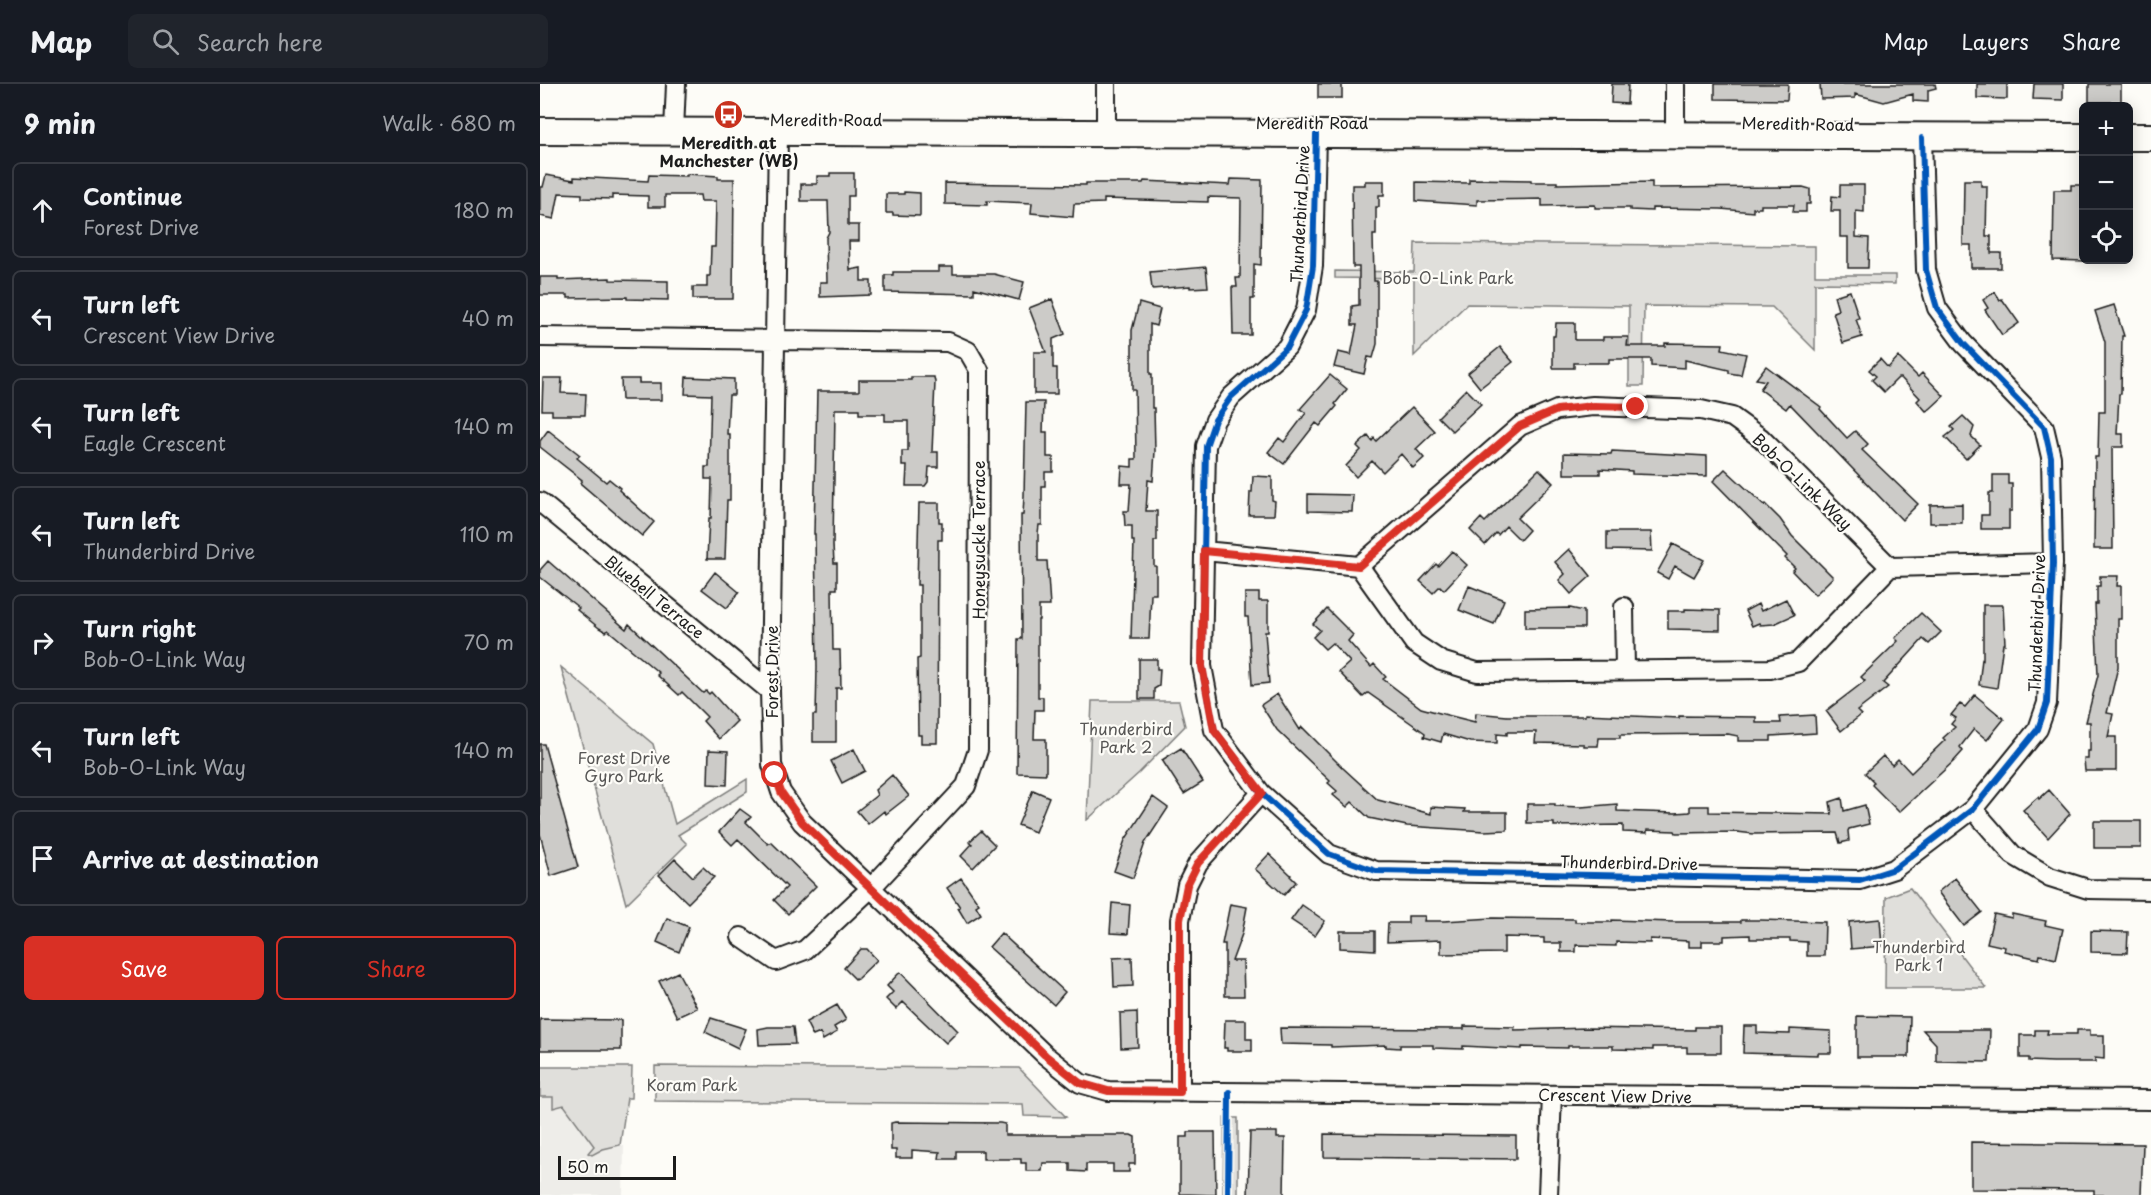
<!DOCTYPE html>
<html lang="en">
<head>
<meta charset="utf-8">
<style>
	body { margin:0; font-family:"Playpen Sans",sans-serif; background:#20242c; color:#f1f3f6 }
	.controls { position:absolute; right:18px; top:18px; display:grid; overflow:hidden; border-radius:9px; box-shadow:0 3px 15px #0003 }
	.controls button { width:54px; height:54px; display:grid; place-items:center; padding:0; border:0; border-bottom:2px solid #363941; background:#171b24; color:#f1f3f6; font:30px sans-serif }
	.scale { position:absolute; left:18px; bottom:15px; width:118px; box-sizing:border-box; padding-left:6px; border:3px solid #1c1c1c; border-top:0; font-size:16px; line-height:21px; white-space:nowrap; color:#1c1c1c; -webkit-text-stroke:4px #fdfcf7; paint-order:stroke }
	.stop { position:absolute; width:18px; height:18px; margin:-14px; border:4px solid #d93025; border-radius:50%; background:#fff }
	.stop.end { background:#d93025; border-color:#fff; box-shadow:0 2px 6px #0008 }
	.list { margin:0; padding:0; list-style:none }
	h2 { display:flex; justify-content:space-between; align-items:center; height:78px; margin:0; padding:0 24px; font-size:26px }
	h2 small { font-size:20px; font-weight:400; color:#9ea1a6 }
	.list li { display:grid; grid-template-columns:39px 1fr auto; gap:18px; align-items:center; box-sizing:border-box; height:96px; margin:0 12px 12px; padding:0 12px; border:2px solid #363941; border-radius:9px }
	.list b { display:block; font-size:22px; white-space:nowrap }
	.list p { margin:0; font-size:20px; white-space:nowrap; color:#9ea1a6 }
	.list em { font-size:20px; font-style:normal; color:#9ea1a6 }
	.actions { display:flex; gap:12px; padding:18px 24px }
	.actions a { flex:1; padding:14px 0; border:2px solid #d93025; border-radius:9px; text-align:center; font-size:21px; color:#d93025 }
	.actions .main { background:#d93025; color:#fff }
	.icon { flex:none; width:33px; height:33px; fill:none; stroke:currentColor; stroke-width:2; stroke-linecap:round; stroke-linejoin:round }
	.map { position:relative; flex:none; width:1611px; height:1111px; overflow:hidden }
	header { display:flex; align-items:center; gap:36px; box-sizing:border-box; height:84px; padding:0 30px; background:#171b24; border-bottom:2px solid #363941 }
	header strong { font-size:28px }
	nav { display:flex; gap:33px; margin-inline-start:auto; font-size:21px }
	.search { width:420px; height:54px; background:#20242c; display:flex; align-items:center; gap:15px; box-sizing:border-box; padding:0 21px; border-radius:9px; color:#9ea1a6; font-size:22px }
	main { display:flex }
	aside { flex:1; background:#171b24 }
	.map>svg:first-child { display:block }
</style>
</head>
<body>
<header>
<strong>Map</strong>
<div class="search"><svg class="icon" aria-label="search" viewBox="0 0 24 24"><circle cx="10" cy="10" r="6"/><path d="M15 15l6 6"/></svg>Search here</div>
<nav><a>Map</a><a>Layers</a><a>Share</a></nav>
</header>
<main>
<aside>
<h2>9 min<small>Walk · 680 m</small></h2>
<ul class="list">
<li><svg class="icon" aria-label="ahead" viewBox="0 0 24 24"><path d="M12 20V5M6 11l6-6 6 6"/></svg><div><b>Continue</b><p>Forest Drive</p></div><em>180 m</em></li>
<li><svg class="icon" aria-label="left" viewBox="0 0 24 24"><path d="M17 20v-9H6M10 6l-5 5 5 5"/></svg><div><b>Turn left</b><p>Crescent View Drive</p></div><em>40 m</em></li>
<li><svg class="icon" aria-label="left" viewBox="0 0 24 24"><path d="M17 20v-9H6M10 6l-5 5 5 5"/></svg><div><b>Turn left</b><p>Eagle Crescent</p></div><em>140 m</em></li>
<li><svg class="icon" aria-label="left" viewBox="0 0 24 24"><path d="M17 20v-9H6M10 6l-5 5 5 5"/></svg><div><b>Turn left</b><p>Thunderbird Drive</p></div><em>110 m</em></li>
<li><svg class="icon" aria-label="right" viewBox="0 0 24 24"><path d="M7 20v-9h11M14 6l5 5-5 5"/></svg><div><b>Turn right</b><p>Bob-O-Link Way</p></div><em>70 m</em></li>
<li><svg class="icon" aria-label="left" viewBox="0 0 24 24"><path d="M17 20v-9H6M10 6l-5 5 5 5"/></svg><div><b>Turn left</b><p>Bob-O-Link Way</p></div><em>140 m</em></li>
<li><svg class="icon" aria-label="arrive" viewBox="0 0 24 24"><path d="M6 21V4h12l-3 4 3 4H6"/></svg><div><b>Arrive at destination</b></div></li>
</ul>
<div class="actions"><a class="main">Save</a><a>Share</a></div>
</aside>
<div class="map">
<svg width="1611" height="1111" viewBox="0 0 1611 1111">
	<rect width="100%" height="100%" fill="#fdfcf7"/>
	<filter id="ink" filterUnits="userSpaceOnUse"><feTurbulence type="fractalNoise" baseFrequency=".0167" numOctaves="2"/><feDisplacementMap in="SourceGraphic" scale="12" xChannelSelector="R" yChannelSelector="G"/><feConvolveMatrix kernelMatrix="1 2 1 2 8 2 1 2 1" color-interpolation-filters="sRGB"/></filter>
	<g filter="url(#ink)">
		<path fill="#eeede9" d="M0,1013h13l-1,9 4,2 6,-4 2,1 31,41 -3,9 19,-9 13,-1 -1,50h-83z"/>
		<path fill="#e0dfdb" stroke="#7e7e7c" stroke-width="1.5" d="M875,159l400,3v29h80v9l-80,-1v67l-43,-43 -128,-1 -1,80h-14v-80l-162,-2 -53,52v-77l-79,-1v-7l79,1z
			M21,583l92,77 22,80 72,-45v13l-69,43 9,9 -61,60z
			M552,617h87l6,25 -46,47 -52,47z
			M1370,804l76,100h-101l1,-91z
			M115,982l364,2 47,49 -42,-1 -1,-12 -368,-3z
			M0,983h92l-1,31h-4l-7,47 -17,4 -11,6 -4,-2 6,-7 -30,-41 -11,3v-11h-13z
			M684,1034h14v77h-15z"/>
		<path fill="#cccbc8" stroke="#1c1c1c" stroke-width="1.5" d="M778,0h24v14h-24z
			M1072,0h16l-1,20 -16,-1z
			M1175,0h73l-1,16 -72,-1z
			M1280,0h115l1,4 -8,2v12l-15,-1v-7l-29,8 -29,-8v4l-34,1z
			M1437,0h30v15l-30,-1z
			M1494,0h29v16l-30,-1z
			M1549,0h32v18h-32z
			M290,89h24v23h-6v29h11v16h-10l1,29 11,-2v13h10v14l-51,2v-15h7l-1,-44 3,-6 -1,-31h-27v-17h16v-8h13z
			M147,90l31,2v3h16l-1,120h-40v-12h14v-11h3l1,-29h4l1,-46h-15l-1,-6h-35v12h-17v-11l-36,-1v4l-30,-1v-4l-23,-1 -5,26 -14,-3v-29h3l3,-12 28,5v-3l74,4 1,-6 38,1z
			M691,95l31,1 -1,85 -7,-1v35h-3v36h-18l-1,-48h5l-1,-9h4l1,-80 -33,-1v5l-104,-3v4l-30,1 -1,13 -42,-4 1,-10 -45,-2v4l-42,-1v-21l141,2v-2h57l1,-2 86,4z
			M929,95l62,1v2h26v2l95,-2v6l151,-1 7,2v15h-4v8h-13l1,-7h-33v3h-8v4l-32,-3 -69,-1v3l-22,-1v-2h-35v-3l-53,1v-7l-65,1v5l-61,-4v-19l53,1z
			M1424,96h17v6h6l-1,50h5v17h10v15h-30v-23h-8z
			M825,97h19v14h-5v12h-3v28h-3l1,46h3v63l-4,14 -5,-1 -4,17 -30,-7 4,-15 13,3 6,-30h-5v-19l7,-1v-38h-6l-1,-82h13z
			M1300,101h24v27l-8,-1v26l13,1 -1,30h-20v-31h-8v-26h-9l1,-15 8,1z
			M1531,101h13v76l-31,-1 1,-70h17z
			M364,108l16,1v23l-27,-1v-2h-7v-19h18z
			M399,183h14v7h41l30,8 -5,18 -45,-12v6l-89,-2v-17h8v-3h46z
			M666,183l2,20 -18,1v-2l-38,3 -2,-17z
			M0,193h18v3l52,-2v2l58,1v19l-41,-1v-2l-59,1v-3h-28z
			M1310,207l9,27 -3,1 6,18 -19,6 -10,-31 5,-2 -4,-14z
			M1455,208l5,8 2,-1 17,24 -17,12 -17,-25 3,-2 -5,-8z
			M512,215l13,35 -12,5v29h4v26h-23v-42h12l-17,-44z
			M599,219l21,6 -4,17 -6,-2v50h2v34h2l1,43 -2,30 -5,-1 -2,31h11v30h-3v25h2v28h-5l-2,45h-18l3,-98h-2v-15h-7l-1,-15h5l2,-27h-10l1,-18 10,1v-8h4l-1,-69h-3v-60z
			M1574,221l10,31h-2l-1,58h-2l-2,40h6v13h-11l1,102h-19l1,-92h3l1,-45h6v-70l-10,-31z
			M1016,239h19v17h28v-3h25l-1,9h38v-3l58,1 -1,5 24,5 -5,21 -12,-2v-3l-44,-10v8l-34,-2v-7h-42v4h-35v5h-21v-32h2z
			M960,263l13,15 -33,26 -12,-15z
			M1358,273l20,20 4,-4 22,23 -14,13 -4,2 -9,-10 3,-3 -19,-20h-3l-14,14 -12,-12 4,-4 -7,-6 11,-11 8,9z
			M1226,282l55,41 -1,2 27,29 8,-7 13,13 -6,6 56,54 -16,16 -112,-116 -4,5 -26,-20 6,-8 -10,-2z
			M790,291l17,14 -12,15 2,2 -17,20 -4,-3 -32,41 -16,-12 11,-14 5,4 22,-29 -6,-4z
			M146,293l48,2v16h-5l-2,39h3v66h-3l-2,59h-18l2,-41h2l1,-39h-7v-12h4l2,-72 -26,-1z
			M371,293h23l1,5 -3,70h6v15h-9l-1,15 -3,4h-19l1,-20h-5v-15h6v-30h-23v-7h-26v-5h-24l-2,136 1,18h3v26h-5l1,61h7l1,38h-5v54h-23v-27h3l1,-48 -2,-133h-1l3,-143h42v-11h52z
			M3,294h19l-1,15 25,1 -1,21h-33v-5h-10z
			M81,295h18v4h22v17h-39z
			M926,305l15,15 -29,27 -14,-14z
			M486,318h18l-1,30h4v25h6v15h-8v14h-3v39h-3l-1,8v28h9l3,45h-11v14h-1v77h5v13h-8l-1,29h12v35l-29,-1 1,-134h4l-1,-124h2l1,-19z
			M872,323l23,24 -19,18 8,9 -11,10 -12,-14 -18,18 -11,-11 -16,16 -10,-11 15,-16 -4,-4 11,-10 4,5 2,-3 2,3z
			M1423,332l11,11 -3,9 9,9 -14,14 -21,-22 9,-7 -3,-3z
			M8,346l32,25 -3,3 29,24 3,-3 11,9 -1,2 35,32 -12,14 -62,-53 2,-3 -42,-33v-6z
			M1072,367l95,5v20l-45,-1 -30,-1v-3l-32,-2v5h-36v-21l47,1z
			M999,385l14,14 -36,35 12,12 -9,10 -14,-14 -8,9 -2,-2 -11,12 -15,-15 11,-12 4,4z
			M1185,385l39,36 1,-1 15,15 12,17 41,41 -18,18 -23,-24 3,-3 -10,-10 2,-2 -74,-75z
			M1453,391h15v9h4v27h-3v18h-28v-14h8v-22h4z
			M713,392l19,1v23l3,1 -1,14h-25l1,-23h2z
			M768,410l45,1 -1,17 -44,-1z
			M379,419h20v19h3v18h-4l-1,203h-16v-8h-3l-1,-76 3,-1v-73h-3z
			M1422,420v19h-32v-18z
			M1067,448h44l1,19 -45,-1z
			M1133,460l31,16 -10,17 -19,-11 -7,13 -11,-6z
			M1029,465l22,27 -20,18 -12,-14 6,-6 -10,-12z
			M912,467l15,14 -23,25 -4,-4 -7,7 -13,-12 16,-17 2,2z
			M8,477l78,68 3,-5 74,69 3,-2 3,3 2,-2 26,29 -18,18 -16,-18 4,-4 -25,-25 -3,3 -22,-20 2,-2 -51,-43 -2,2 -7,-4 -22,-18 2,-2 -39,-31v-7z
			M175,488l24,20 -12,16 -25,-19z
			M1560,492h18l-1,10h4v33h-3v48l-11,46 6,1 -5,23h8v34h-31l-1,-12h4v-8h2v-29h-4l12,-47 -3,-71h2v-18h3z
			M929,502l35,14 -10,24 -35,-14z
			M705,509h14v8h9v31h-3l4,51 -17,2 -4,-68h-3z
			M1246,515l8,16 -20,9 -14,1 -1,-2 -7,3 -7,-15 13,-7 3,7z
			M1443,521h20l2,39h-2l-6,44 -18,-3 3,-26 1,1z
			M1030,524l14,3v17h-59v-19z
			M787,525l26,26 -5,6 23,26 3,-3 12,13 -3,2 38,29 26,7 28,7 1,-9 31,3h78v-2l94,4v-2l77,1v6h25l-1,-6 35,-2 1,18 -45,3v5h-33v-5l-10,-2 -108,1v3h-21l-1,8h-14v-2l-49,-1 1,-11h-29v3l-10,-1v9l-27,-1 -27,-8 -2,8 -17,-5 1,-4 -57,-40 -5,4 -24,-25 11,-10 -18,-19 -7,6 -12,-12 7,-7 -7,-6z
			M1145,525l35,1v20l-52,-1v-18h17z
			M1381,529l20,19 -12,12 -6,-5 -40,44 5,4 -31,24 4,4 -20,16 -15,-20 39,-30 -4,-4 37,-36 -3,-3z
			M599,575h18v10h3l-1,17 -5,3v10h-15z
			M737,610l23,36 2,-3 41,41 35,32 53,14v-7l34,2 -1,3h43v18l-23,1 -77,-5 -38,-8 -17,-16 -5,5 -14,-12 4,-4 -9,-8 2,-2 -53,-51 -16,-25z
			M1435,611l29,24 -17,21 -13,-11 -14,18 3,4 -9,10 -55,51 -27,-27 2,-3 -9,-9 18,-17 9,9 6,-6 13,14 34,-33 -2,-2 12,-11 -4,-3 5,-6 -5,-3 9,-11 5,3z
			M0,660h4l34,123 -27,9 -11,-42z
			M641,664l22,34 -19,12 -22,-34z
			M314,665l11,22 -23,12 -11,-22z
			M169,666l19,1 -1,34 -19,-1z
			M352,691l17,21 -23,18 -2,-3 -16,13 -11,-13 20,-16 -2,-5z
			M493,706l16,7 -14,35 -17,-7z
			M1509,706l21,24 -22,24 -25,-28 15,-13 1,2z
			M613,713l15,11 -23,35 -12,35 -19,-7 11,-31z
			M1302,714l2,13 21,-6 4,19 -20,5 -1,2 1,10 -9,2 -3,-10 -83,1 -17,-2 -61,1 -1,-2 -28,-1v3l-24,-1v-7l-69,1v-3h-27v-19h28v2l26,1 36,-3v7l58,2 15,-1v-6h19v6l123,2 -2,-12z
			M200,725l11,8 -5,5 22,22 3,-2 45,44 -28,28 -14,-14 13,-13 -49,-48 -6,6 -13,-13z
			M1554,737h47v27h-47z
			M441,747l14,14 -22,23 -12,-12 11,-12 -3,-2z
			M729,770l22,21 -1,1 6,6 -12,13 -29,-26z
			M135,775l18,18 10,-10 11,10 -26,26 -29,-28z
			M421,794l18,26 -3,2 5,8 -14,9 -9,-15 2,-1 -13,-19z
			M1415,794l27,34 -18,14 -26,-34z
			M572,819l18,2 -2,29 -18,-1z
			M690,820l17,3 -5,27 -10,27h11l1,35h-19v-52h-3z
			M762,821l23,16 -10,15 -24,-16z
			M1454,830l18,4v-4l34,7 -1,4 18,4 -7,30 -16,-4 -1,4 -35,-8 1,-4 -18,-4z
			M868,832h17l-1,5h20l49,-3 82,1v3h37v-2l62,2h67v-2h19l65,2 -1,34h-17v-14l-17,-1v-2h-40v-4l-26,1v5h-22v6h-13v-6l-39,-2v4l-34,-1v4l-40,-1v7h-15v-9h-17v-5l-40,-1v16l-63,1v-14l-54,2 1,-19h20z
			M127,834l22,9 -10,25 -22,-10z
			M1340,835l2,27 -31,3 -2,-27z
			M800,847h35v19l-35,-2z
			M1551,847l37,1 -1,21 -36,-1z
			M461,849l64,59 -11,13 -65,-58z
			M321,865h6l10,11 -21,20 -12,-12z
			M592,873l1,29 -19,1 -1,-29z
			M138,888l19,36 -20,9 -18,-36z
			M360,888l58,59 -12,12 -43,-41 -7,7 -10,-10 7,-7 -6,-6z
			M297,921l9,15 -12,7 3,5 -14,8 -3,-7 -7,3 -7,-14z
			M597,928l1,35 -17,1 -1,-35z
			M1317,932l53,1 -1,40h-52z
			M171,934l35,11 -8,19 -33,-16z
			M0,935l81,1v30h-81z
			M685,936h21v19h6v12h-25v-3h-3z
			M924,942l51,1 -1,3 73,-2 108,2v-3h26v26h-34v-6h-34v3l-40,-1v-3h-45v2l-46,-1v2l-59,-3v3l-30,-1v-3h-33v3l-14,-1v-2l-55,2v-2l-50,-1 -1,-16 184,1z
			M1204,942h13v7l33,1v-5l41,2v22h-13v2l-75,-2z
			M228,943h25l2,17 -36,1 -1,-16z
			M1383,946h67l-1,32 -53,-1v-17z
			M1495,946h13l-1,4h30v-4h13v5h14v24l-9,-1v4h-42l-24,-1v-3h-9v-23h15z
			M355,1038l105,1 5,1v11h126l4,2v27h-6v8h-16v-8h-27v8l-16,-1v-8h-27l-1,8h-16v-8h-5v-4h-38v-8h-27v8h-17l1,-7 -28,-2v8h-16v-8h-5v-27z
			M648,1048h27l1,63 -36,-1v-57h8z
			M710,1048h27v6h8l-1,57h-36z
			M784,1050l192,2v23l-192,-2z
			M1431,1058l172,2 -2,51h-47v-5l-123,-1z"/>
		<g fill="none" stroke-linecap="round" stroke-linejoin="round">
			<defs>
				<path id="street" d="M566,0v49
					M1135,0v51
					M134,47l2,-47
					M238,49l-8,558 2,74 9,27 21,30 243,233 35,28 28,8 1043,9
					M776,51l-3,131 -7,44 -19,37 -56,50 -16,23 -9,26 -4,220 12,64 47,63 68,61 47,17 484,9 34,-11 79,-60 65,-80 9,-26 6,-140 -2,-106 -7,-30 -81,-84 -26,-35 -11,-38 -4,-132
					M0,253l408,5 20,9 11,19 -1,380 -12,36 -95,102 -66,62 -29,11 -35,-24
					M0,418l230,189
					M664,467l155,15 161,-140 37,-16 36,-4 108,4 31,7 29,21 129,129 163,-4
					M819,482l55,77 27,18 36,11 293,-3 28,-7 92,-95
					M1084,523l1,63
					M1433,725l40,46 37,22 38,12 63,1
					M640,1008v-172l7,-35 11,-22 63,-70
					M1008,1111l4,-100"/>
				<path id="secondary" d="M0,47l1544,6
					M1588,53h23"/>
			</defs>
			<use href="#street" stroke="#1c1c1c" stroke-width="22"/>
			<use href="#secondary" stroke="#1c1c1c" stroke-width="30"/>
			<use href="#street" stroke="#fdfcf7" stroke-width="18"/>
			<use href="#secondary" stroke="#fdfcf7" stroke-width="26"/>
			<defs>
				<path id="cycleway" d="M776,51l-3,131 -7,44 -19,37 -56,50 -16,23 -9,26 -4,220 12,64 47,63 68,61 47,17 484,9 34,-11 79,-60 65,-80 9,-26 6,-140 -2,-106 -7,-30 -81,-84 -26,-35 -11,-38 -4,-132
					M688,1111l1,-103"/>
			</defs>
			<use href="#cycleway" stroke="#fdfcf7" stroke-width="10"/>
			<use href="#cycleway" stroke="#0057b8" stroke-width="6"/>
		</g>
	</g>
	<g fill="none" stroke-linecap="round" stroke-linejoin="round" filter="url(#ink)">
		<path stroke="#d93025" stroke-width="8" d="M235,691l6,17 21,30 243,233 35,28 28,8 72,1v-172l7,-35 11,-22 64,-70 -48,-63 -12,-64 2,-115 155,15 161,-140 37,-16 36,-4 43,1"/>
	</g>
	<defs>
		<symbol id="bus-disc" viewBox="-11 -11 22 22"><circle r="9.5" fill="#c8321e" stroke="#fdfcf7"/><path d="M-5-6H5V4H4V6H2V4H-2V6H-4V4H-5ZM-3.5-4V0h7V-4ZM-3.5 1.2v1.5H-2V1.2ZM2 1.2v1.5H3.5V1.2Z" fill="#fff"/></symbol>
	</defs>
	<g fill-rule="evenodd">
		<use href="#bus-disc" x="172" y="14" width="33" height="33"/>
	</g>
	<g text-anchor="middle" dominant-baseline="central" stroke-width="4.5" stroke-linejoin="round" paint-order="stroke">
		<g font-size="16" fill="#1c1c1c" stroke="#fdfcf7">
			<text x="286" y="35">Meredith Road</text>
			<text x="772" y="38">Meredith Road</text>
			<text transform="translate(1258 39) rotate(1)">Meredith Road</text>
			<text transform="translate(759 130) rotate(-87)">Thunderbird Drive</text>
			<text transform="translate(1263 397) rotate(44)">Bob-O-Link Way</text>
			<text transform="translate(438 456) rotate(-90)">Honeysuckle Terrace</text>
			<text transform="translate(115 512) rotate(39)">Bluebell Terrace</text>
			<text transform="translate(1496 539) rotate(-88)">Thunderbird Drive</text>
			<text transform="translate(231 588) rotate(-90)">Forest Drive</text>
			<text transform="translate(1089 778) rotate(1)">Thunderbird Drive</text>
			<text transform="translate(1075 1011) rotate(1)">Crescent View Drive</text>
		</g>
		<g font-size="16" font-weight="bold" fill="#1c1c1c" stroke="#fdfcf7">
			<text x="189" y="58">Meredith at<tspan x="189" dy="18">Manchester (WB)</tspan></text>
		</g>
		<g font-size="16" fill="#575655" stroke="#fdfcf7">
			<text x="908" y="193">Bob-O-Link Park</text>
			<text x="586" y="644">Thunderbird<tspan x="586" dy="18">Park 2</tspan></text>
			<text x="84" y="673">Forest Drive<tspan x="84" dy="18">Gyro Park</tspan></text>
			<text x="1379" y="862">Thunderbird<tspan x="1379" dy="18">Park 1</tspan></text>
			<text x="152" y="1000">Koram Park</text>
		</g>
	</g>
</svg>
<div class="controls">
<button>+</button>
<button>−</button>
<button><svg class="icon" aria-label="locate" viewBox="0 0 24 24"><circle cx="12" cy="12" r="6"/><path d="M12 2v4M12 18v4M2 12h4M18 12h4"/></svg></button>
</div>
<div class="scale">50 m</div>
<div class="stop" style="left:235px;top:691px"></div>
<div class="stop end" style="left:1096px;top:323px"></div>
</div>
</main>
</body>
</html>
